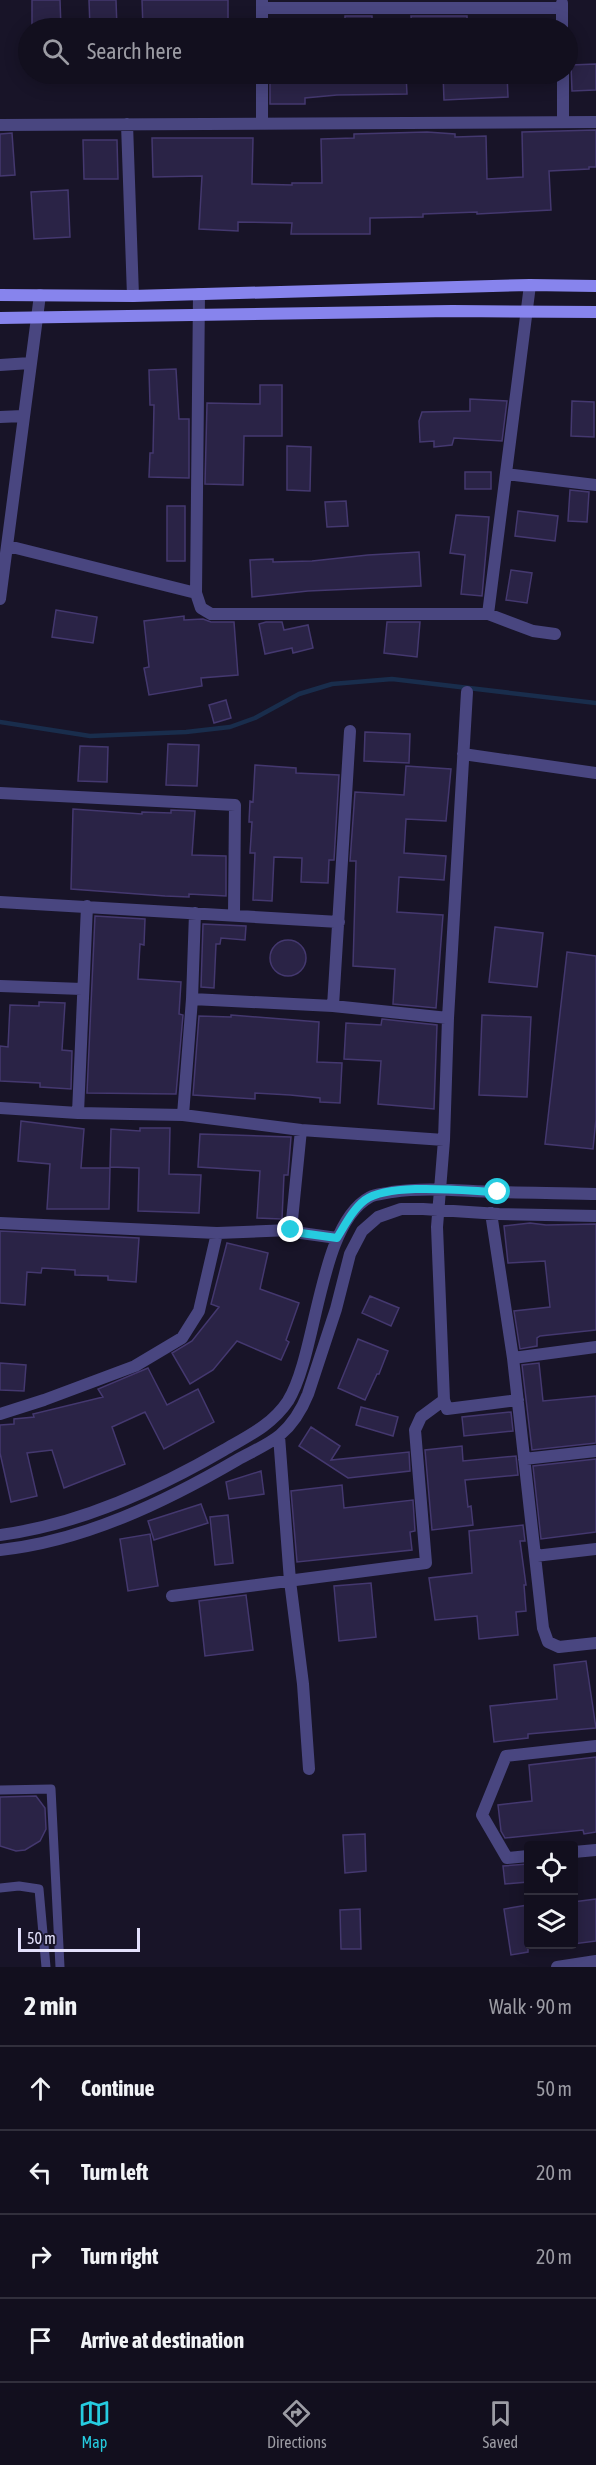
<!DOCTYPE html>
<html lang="en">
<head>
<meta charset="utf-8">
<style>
	body { margin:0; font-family:"Asap Condensed",sans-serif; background:#1b1827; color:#f1f3f6 }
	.controls { position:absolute; right:18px; bottom:18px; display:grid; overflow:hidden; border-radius:6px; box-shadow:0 3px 15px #0003 }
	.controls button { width:54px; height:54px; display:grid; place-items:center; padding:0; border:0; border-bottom:2px solid #312f3c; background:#120f1e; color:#f1f3f6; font:30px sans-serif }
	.scale { position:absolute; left:18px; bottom:15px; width:122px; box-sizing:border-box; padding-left:6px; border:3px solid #e3e0fb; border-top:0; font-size:16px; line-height:21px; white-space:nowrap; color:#e3e0fb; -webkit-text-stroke:4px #181428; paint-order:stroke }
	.stop { position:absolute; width:18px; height:18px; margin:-14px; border:4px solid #26cce0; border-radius:50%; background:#fff }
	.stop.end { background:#26cce0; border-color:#fff; box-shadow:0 2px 6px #0008 }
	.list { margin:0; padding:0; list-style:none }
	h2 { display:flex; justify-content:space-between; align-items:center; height:78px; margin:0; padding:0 24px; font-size:26px }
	h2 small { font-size:20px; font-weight:400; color:#9c9ca4 }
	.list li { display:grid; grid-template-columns:39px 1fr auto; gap:18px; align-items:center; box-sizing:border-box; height:84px; padding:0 24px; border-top:2px solid #312f3c }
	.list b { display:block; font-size:22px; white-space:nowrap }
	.list em { font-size:20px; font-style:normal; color:#9c9ca4 }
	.icon { flex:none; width:33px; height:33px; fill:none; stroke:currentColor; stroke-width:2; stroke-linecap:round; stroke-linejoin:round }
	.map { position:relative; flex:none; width:596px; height:1967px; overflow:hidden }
	.search { position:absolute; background:#120f1e; box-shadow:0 3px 15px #0003; left:18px; right:18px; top:18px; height:66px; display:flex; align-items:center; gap:15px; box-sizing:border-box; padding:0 21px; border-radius:33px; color:#9c9ca4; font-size:22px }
	.sheet { height:414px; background:#120f1e }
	nav { display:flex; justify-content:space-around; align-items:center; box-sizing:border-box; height:84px; border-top:2px solid #312f3c; background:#120f1e; font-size:16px; color:#9c9ca4 }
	nav a { display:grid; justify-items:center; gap:3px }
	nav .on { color:#26cce0 }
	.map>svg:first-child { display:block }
</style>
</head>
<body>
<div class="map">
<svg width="596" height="1967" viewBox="0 0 596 1967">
	<rect width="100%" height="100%" fill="#181428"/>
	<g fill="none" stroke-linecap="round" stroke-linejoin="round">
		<path stroke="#192d4c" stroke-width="4.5" d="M0,722l90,14 96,-4 44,-5 25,-9 44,-24 33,-10 60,-5 204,24"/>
	</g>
	<path fill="#2a2346" stroke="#44386f" stroke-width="1.5" d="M32,0h28l1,28h-29z
		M89,0h27l1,28h-27z
		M142,0h86v28h-85z
		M345,16h27v12h-27z
		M411,16h56v12h-55z
		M596,64v26l-24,1 -1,-26z
		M270,74h136l1,20 -70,1 -32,3v6h-35z
		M443,74h64l1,23 -64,3z
		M596,130v37h-7v2l-40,2 2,39 -74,4v-2l-54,2v3l-53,1v16h-79l1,-11 -54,-1v9l-39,-2 3,-53 -49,1 -1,-39h101l-1,46 40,1v-2h30l-1,-44 33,-1v-4l73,-2 28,2v3l31,-1 1,43 36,-2 -1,-45z
		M12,133l3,42 -15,1v-42z
		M83,140h34l1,39h-34z
		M68,190l2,47 -36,2 -3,-47z
		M176,369l3,50h10v59l-40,-1 1,-24h3l1,-48h-4l-1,-35z
		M260,385h22v51h-38l-1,49 -38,-1 2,-81 53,1z
		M470,399l37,2 -5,40 -48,-3 -2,7 -18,2v-6l-14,1 -1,-21 3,-9 48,-1z
		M572,401l22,1v35l-23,-1z
		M287,446l24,1 -1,44 -23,-1z
		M465,472h26v17h-26z
		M570,490l19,2 -2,30 -19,-1z
		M346,501l2,25 -21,1 -2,-25z
		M167,506h18v55h-18z
		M518,511l40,5 -3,25 -40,-5z
		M456,515l33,2 -7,79 -21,-2 4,-39 -15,-2z
		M419,552l2,34 -113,5 -56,6 -2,-37 23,-1v3l39,-1 56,-6z
		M511,570l21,3 -5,30 -21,-3z
		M56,610l41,7 -4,26 -41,-6z
		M184,616v4l19,-1 8,3h23l4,53 -37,3 1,8 -53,9 -5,-27 5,-1 -5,-46z
		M266,622h16l2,8 24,-5 5,23 -20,5 -1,-5 -27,6 -6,-30z
		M387,622h33l-3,35 -33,-4z
		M226,700l5,18 -17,5 -5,-18z
		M365,732l45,2 -1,29 -45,-2z
		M168,744l31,1 -2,41 -31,-1z
		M80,746l28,1 -1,35 -29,-1z
		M255,765l41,3v5l43,2 -5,85h-5l-1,23 -27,-1 1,-24 -28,-1 -2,44 -19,-1 2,-47h-5l2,-31h-3l1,-21 3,1z
		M406,766l45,3 -5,52 -40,-2 -2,34 42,3 -2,24 -45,-3 -2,35 46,3 -7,93 -43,-4 2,-35 -42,-3 3,-105h-6l5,-69 49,3z
		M73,809l69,5v-2l29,1v-3l24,1 -3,44 34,1v40l-37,-2v3l-24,-1 -94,-7z
		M95,916l50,3 -1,26 -4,-1 -2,35 43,3 -2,32 4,1 -7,79 -89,-1z
		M203,924l43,2 -1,14 -24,-2 -1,6h-4l-2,44 -13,-1z
		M495,927l48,6 -6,54 -48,-5z
		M270 958a18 18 0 1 1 36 0a18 18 0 1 1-36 0Z
		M567,952l29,4v163l-3,30 -48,-5z
		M39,1002l26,1 -3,47 10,1 -1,38 -31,-2v-4l-40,-2v-35l8,1 2,-42 29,1z
		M231,1015l88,7 -2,40 25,1 -2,40 -20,-1v-4l-30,-3 -35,-2v6l-62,-4 6,-79 32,1z
		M482,1015l49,2 -4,80 -48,-2z
		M382,1019l55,6 -3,84 -56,-5 3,-43 -37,-2 2,-36 35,2z
		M21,1121l63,8 -3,39h29l-1,41h-62l3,-45 -32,-3z
		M140,1128h30l-1,46 32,1 -2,38 -61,-2 1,-43 -29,-1 1,-38 29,2z
		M200,1134l91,3 -3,38h-4l-2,44 -25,-1 3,-47 -62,-4z
		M530,1223l16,2 50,-1v106l-56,6 -3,2v8l-17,3 -6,-38 36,-4 -5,-46 -37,2 -4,-37z
		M0,1231l139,7 -3,44 -28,-2v-4l-33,-1v-5l-33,-2 -1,5 -14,-1 -2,33 -25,-2z
		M227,1243l41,10 -8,36 39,14 -13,37 3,2 -8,18 -44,-19 -24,29 -23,14 -18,-31 20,-12 27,-34 -8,-3z
		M370,1296l29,12 -8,18 -29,-13z
		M358,1339l30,12 -9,23h-2l-12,26 -27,-12z
		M0,1363l26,2 -2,26 -24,-1z
		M539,1363l4,38 53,-5v47l-64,7 -10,-85z
		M148,1368l19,37 31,-16 16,33 -50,27 -19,-37 -33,15 13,37 -61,24 -12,-38 -25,3 10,43 -26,6 -11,-49v-28l14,-1v-5l20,-2 -1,-3 70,-17 -5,-8z
		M361,1407l37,10 -5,19 -37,-11z
		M511,1412l2,19 -49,5 -2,-19z
		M311,1427l29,19 -9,14 78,-8 1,19 -62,7 -49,-32z
		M462,1446l1,15 53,-5 2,19 -53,5 3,27 3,-1 2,19 -41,5 -7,-80z
		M596,1459v73l-55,7 -8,-73z
		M261,1471l3,23 -35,5 -3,-17z
		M342,1485l2,23 69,-8 2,31 -5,1 2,18 -115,12 -6,-71z
		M201,1504l7,19 -54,17 -6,-19z
		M228,1515l5,48 -18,2 -5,-48z
		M523,1525l2,16h-5l6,44h-2l2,26 -10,1 2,23 -39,4 -2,-23 -42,4 -6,-42 43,-5 -3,-42z
		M150,1534l8,52 -30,5 -8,-52z
		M371,1583l5,54 -37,4 -5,-55z
		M246,1595l7,55 -48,6 -6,-55z
		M586,1661l10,67 -68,6v4l-34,4 -4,-36 67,-7 -3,-34z
		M596,1757v75l-12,2 -1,-4 -78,8 -4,-7 -3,-26 34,-4 -3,-36z
		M36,1796l9,12 1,21 -6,12 -15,9 -9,1 -16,-5v-49z
		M365,1834l1,37 -21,2 -2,-38z
		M528,1864v18l-23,2 -2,-18z
		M596,1899v42l-23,3v-42z
		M528,1905v47l-17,3 -7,-46z
		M360,1909l1,40h-20l-1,-39z"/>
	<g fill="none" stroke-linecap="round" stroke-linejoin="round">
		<path stroke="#494680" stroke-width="9" d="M0,1790l51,-1 9,178
			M0,1888l19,-2 20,3 7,78"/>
		<path stroke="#494680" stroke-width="12" d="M562,3v25
			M262,8h300
			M262,28v-27
			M563,74v48
			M262,123v-49
			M127,124l6,172
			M0,125l596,-3
			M199,294l-3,299 5,15 10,6h277l45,17 22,3
			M0,365l30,-2
			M0,417l23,-1
			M506,474l90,11
			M8,546l188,47
			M0,599l40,-304
			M488,614l42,-329
			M467,692l-19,326 -4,122 -7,87 7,173 3,9 71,-9
			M463,754l133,19
			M0,793l235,12 -1,109
			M0,902l339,20
			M0,986l82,3
			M192,999l141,7 115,12
			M333,1006l17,-275
			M0,1108l78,5 105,2 118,15 143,10
			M78,1113l9,-207
			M183,1115l9,-116 3,-86
			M491,1213l22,145 30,270 5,14 11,5 37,-4
			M0,1223l217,10 74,-3 10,3 36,5
			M291,1230l10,-100
			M513,1358l83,-11
			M0,1414l44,-14 91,-34 47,-28 17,-27 18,-78
			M279,1436l11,145 13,103 6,85
			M524,1459l72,-8
			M0,1535c77,-10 157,-46 224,-85 24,-14 48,-25 64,-49 30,-49 30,-176 82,-204 6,-3 14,-3 22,-5 35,-5 68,-1 104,0 33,1 67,1 100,2
			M0,1550c84,-9 165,-48 237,-90 14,-8 31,-15 43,-25 13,-11 22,-26 28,-41l28,-85 14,-55 12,-23 16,-14 23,-8h22l76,5 97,2
			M535,1556l61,-7
			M172,1596l254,-33 -11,-133 6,-13 23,-17
			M574,1852l22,-2
			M528,1856l-21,2 -25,-43 24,-59 90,-10
			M557,1967l39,-6"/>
		<path stroke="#8784ed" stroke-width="12" d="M0,295l133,1 397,-11 66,1
			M0,318l452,-7 144,1"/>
	</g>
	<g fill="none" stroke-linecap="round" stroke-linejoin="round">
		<path stroke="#26cce0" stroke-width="8" d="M291,1230l10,3 36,5c8,-13 16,-29 28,-38 25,-18 102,-9 133,-8"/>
	</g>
</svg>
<div class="controls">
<button><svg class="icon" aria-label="locate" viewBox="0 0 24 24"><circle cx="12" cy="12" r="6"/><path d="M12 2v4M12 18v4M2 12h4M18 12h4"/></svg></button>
<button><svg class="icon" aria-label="layers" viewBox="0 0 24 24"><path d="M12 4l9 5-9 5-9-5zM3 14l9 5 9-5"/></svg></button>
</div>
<div class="scale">50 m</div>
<div class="stop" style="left:498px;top:1192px"></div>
<div class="stop end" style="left:291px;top:1230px"></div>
<div class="search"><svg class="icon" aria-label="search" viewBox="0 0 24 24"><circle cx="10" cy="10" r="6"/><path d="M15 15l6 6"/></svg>Search here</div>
</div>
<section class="sheet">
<h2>2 min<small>Walk · 90 m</small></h2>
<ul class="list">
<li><svg class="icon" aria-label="ahead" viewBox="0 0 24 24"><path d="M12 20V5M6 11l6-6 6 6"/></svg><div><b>Continue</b></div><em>50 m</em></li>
<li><svg class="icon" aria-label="left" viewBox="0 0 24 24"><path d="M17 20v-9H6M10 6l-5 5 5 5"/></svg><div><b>Turn left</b></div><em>20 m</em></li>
<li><svg class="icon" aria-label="right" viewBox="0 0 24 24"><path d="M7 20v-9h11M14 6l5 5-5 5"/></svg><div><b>Turn right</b></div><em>20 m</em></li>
<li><svg class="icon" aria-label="arrive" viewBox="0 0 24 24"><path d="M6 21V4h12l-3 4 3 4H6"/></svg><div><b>Arrive at destination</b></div></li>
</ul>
</section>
<nav>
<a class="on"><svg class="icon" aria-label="map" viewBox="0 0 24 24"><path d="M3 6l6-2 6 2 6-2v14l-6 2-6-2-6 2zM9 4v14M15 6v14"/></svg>Map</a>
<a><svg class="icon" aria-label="directions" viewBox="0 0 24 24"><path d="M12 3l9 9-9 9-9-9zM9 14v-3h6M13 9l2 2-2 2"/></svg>Directions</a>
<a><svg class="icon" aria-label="saved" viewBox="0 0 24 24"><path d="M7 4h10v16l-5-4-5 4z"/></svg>Saved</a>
</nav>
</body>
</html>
